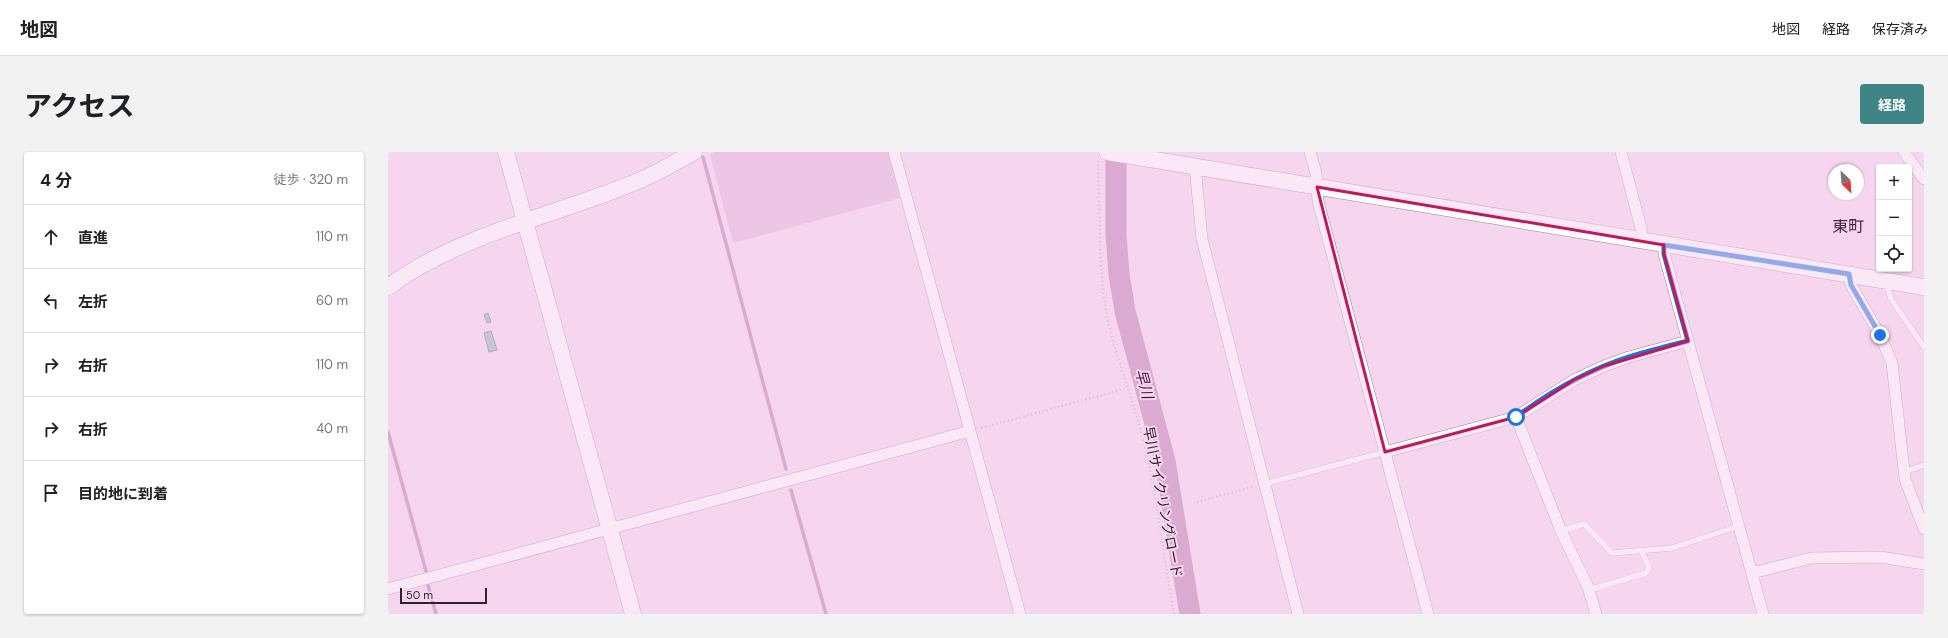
<!DOCTYPE html>
<html lang="ja">
<head>
<meta charset="utf-8">
<style>
	body { margin:0; font-family:"DM Sans","Noto Sans JP",sans-serif; background:#f2f2f2; color:#202124 }
	.controls { position:absolute; right:12px; top:12px; display:grid; overflow:hidden; border-radius:4px; box-shadow:0 1px 3px #0004 }
	.controls button { width:36px; height:36px; display:grid; place-items:center; padding:0; border:0; border-bottom:1px solid #e0e0e0; background:#fff; color:#202124; font:20px sans-serif }
	.compass { position:absolute; left:1440px; top:12px; width:36px; height:36px; border-radius:50%; background:#fff; box-shadow:0 1px 3px #0004; rotate:155deg }
	.scale { position:absolute; left:12px; bottom:10px; width:87px; box-sizing:border-box; padding-left:4px; border:2px solid #2e232c; border-top:0; font-size:11px; line-height:14px; white-space:nowrap; color:#2e232c; -webkit-text-stroke:3px #f5d6ee; paint-order:stroke }
	.stop { position:absolute; width:12px; height:12px; margin:-9px; border:3px solid #1a73e8; border-radius:50%; background:#fff }
	.stop.end { background:#1a73e8; border-color:#fff; box-shadow:0 1px 4px #0008 }
	.list { margin:0; padding:0; list-style:none }
	h2 { display:flex; justify-content:space-between; align-items:center; height:52px; margin:0; padding:0 16px; font-size:17px }
	h2 small { font-size:13px; font-weight:400; color:#757577 }
	.list li { display:grid; grid-template-columns:26px 1fr auto; gap:12px; align-items:center; box-sizing:border-box; height:64px; padding:0 16px; border-top:1px solid #e0e0e0 }
	.list b { display:block; font-size:15px; white-space:nowrap }
	.list em { font-size:13px; font-style:normal; color:#757577 }
	.icon { flex:none; width:22px; height:22px; fill:none; stroke:currentColor; stroke-width:2; stroke-linecap:round; stroke-linejoin:round }
	.map { position:relative; flex:none; width:1536px; height:462px; overflow:hidden; border-radius:4px }
	header { display:flex; align-items:center; gap:24px; box-sizing:border-box; height:56px; padding:0 20px; background:#fff; border-bottom:1px solid #e0e0e0 }
	header strong { font-size:19px }
	nav { display:flex; gap:22px; margin-inline-start:auto; font-size:14px }
	.intro { display:flex; align-items:center; justify-content:space-between; box-sizing:border-box; height:96px; padding:0 24px }
	h1 { margin:0; font-size:28px }
	.button { padding:10px 18px; border-radius:4px; background:#3e8685; color:#fff; font-size:14px; font-weight:700 }
	main { display:flex; gap:24px; padding:0 24px }
	aside { flex:1; background:#fff; border-radius:4px; box-shadow:0 1px 3px #0004 }
	.map>svg:first-child { display:block }
</style>
</head>
<body>
<header>
<strong>地図</strong>
<nav><a>地図</a><a>経路</a><a>保存済み</a></nav>
</header>
<div class="intro"><h1>アクセス</h1><a class="button">経路</a></div>
<main>
<aside>
<h2>4 分<small>徒歩 · 320 m</small></h2>
<ul class="list">
<li><svg class="icon" aria-label="ahead" viewBox="0 0 24 24"><path d="M12 20V5M6 11l6-6 6 6"/></svg><div><b>直進</b></div><em>110 m</em></li>
<li><svg class="icon" aria-label="left" viewBox="0 0 24 24"><path d="M17 20v-9H6M10 6l-5 5 5 5"/></svg><div><b>左折</b></div><em>60 m</em></li>
<li><svg class="icon" aria-label="right" viewBox="0 0 24 24"><path d="M7 20v-9h11M14 6l5 5-5 5"/></svg><div><b>右折</b></div><em>110 m</em></li>
<li><svg class="icon" aria-label="right" viewBox="0 0 24 24"><path d="M7 20v-9h11M14 6l5 5-5 5"/></svg><div><b>右折</b></div><em>40 m</em></li>
<li><svg class="icon" aria-label="arrive" viewBox="0 0 24 24"><path d="M6 21V4h12l-3 4 3 4H6"/></svg><div><b>目的地に到着</b></div></li>
</ul>
</aside>
<div class="map">
<svg width="1536" height="462" viewBox="0 0 1536 462">
	<rect width="100%" height="100%" fill="#f5d6ee"/>
	<path fill="#e4b3d9" d="M326,0h174l12,46 -167,45 -23,-88z"/>
	<g fill="none" stroke-linecap="round" stroke-linejoin="round">
		<path stroke="#b977ad" stroke-width="3.5" d="M315,5l83,312
			M0,280l38,139
			M403,338l35,124
			M40,433l8,29"/>
		<path stroke="#b977ad" stroke-width="21" d="M728,0v82l3,40 6,37 40,150 25,153"/>
	</g>
	<path fill="#8cb6b5" stroke="#4d7674" d="M100,161l3,9 -4,1 -3,-8z
		M103,179l6,19 -8,2 -5,-19z"/>
	<g fill="none" stroke-linecap="round" stroke-linejoin="round">
		<defs>
			<path id="lane" d="M1498,131l5,16 33,48
				M1516,320l20,-7
				M876,332l121,-32
				M1173,379l23,-7 28,29 60,-5 67,-22
				M1201,438l57,-17 3,-6 -8,-17"/>
			<path id="street" d="M506,0l126,462
				M922,0l6,21 2,28 110,413
				M1233,0l20,76 1,12
				M1516,0l20,27
				M807,14l7,73 96,375
				M1276,93v9l99,360
				M1461,122l2,11 29,50 12,28 13,116 19,50
				M1128,265l45,114 27,56 8,27
				M997,300l131,-35 58,-37 30,-14 25,-9 59,-16
				M1364,421l59,-15 69,-1 44,7
				M0,437l582,-158"/>
			<path id="secondary" d="M118,0l127,462
				M719,0l817,135
				M0,135c69,-51 157,-69 235,-100 25,-9 48,-22 71,-35"/>
		</defs>
		<use href="#lane" stroke="#997e93" stroke-width="6"/>
		<use href="#street" stroke="#997e93" stroke-width="12"/>
		<use href="#secondary" stroke="#997e93" stroke-width="17"/>
		<path stroke="#b199ac" stroke-width="2" stroke-dasharray="1 3" stroke-linecap="butt" d="M710,9c2,51 0,104 9,155 8,39 24,77 34,116 16,60 22,121 33,182
			M593,276l147,-40
			M809,350l58,-16"/>
		<use href="#lane" stroke="#fff" stroke-width="5.5"/>
		<use href="#street" stroke="#fff" stroke-width="11"/>
		<use href="#secondary" stroke="#fff" stroke-width="16"/>
	</g>
	<g fill="none" stroke-linecap="round" stroke-linejoin="round">
		<path stroke="#1a73e8" stroke-width="5" d="M1128,265c34,-25 72,-47 113,-60 19,-6 39,-11 59,-16l-24,-87v-9l185,29 2,11 29,50"/>
	</g>
	<path d="M0 0H1536V462H0ZM929,35l347,58v9l24,87 -84,25 -30,14 -58,37 -131,35z" fill="#f5d6ee" fill-opacity=".55" fill-rule="evenodd"/>
	<path fill="none" stroke="#c2185b" stroke-width="3" stroke-linejoin="round" d="M929,35l347,58v9l24,87 -84,25 -30,14 -58,37 -131,35z"/>
	<g text-anchor="middle" dominant-baseline="central" stroke-width="4" stroke-linejoin="round" paint-order="stroke">
		<g font-size="14" fill="#2e232c" stroke="#f5d6ee">
			<text transform="translate(775 350) rotate(79)">早川サイクリングロード</text>
		</g>
		<g font-size="15" font-style="italic" fill="#4b0f44" stroke="#f5d6ee">
			<text transform="translate(756 232) rotate(75)">早川</text>
		</g>
		<g font-size="16" fill="#442c3f" stroke="#f5d6ee">
			<text x="1460" y="74">東町</text>
		</g>
	</g>
</svg>
<div class="controls">
<button>+</button>
<button>−</button>
<button><svg class="icon" aria-label="locate" viewBox="0 0 24 24"><circle cx="12" cy="12" r="6"/><path d="M12 2v4M12 18v4M2 12h4M18 12h4"/></svg></button>
</div>
<svg class="compass" viewBox="-18 -18 36 36"><path d="M0-13l5 13h-10z" fill="#e53935"/><path d="M0 13l5-13h-10z" fill="#757577"/></svg>
<div class="scale">50 m</div>
<div class="stop" style="left:1128px;top:265px"></div>
<div class="stop end" style="left:1492px;top:183px"></div>
</div>
</main>
</body>
</html>
